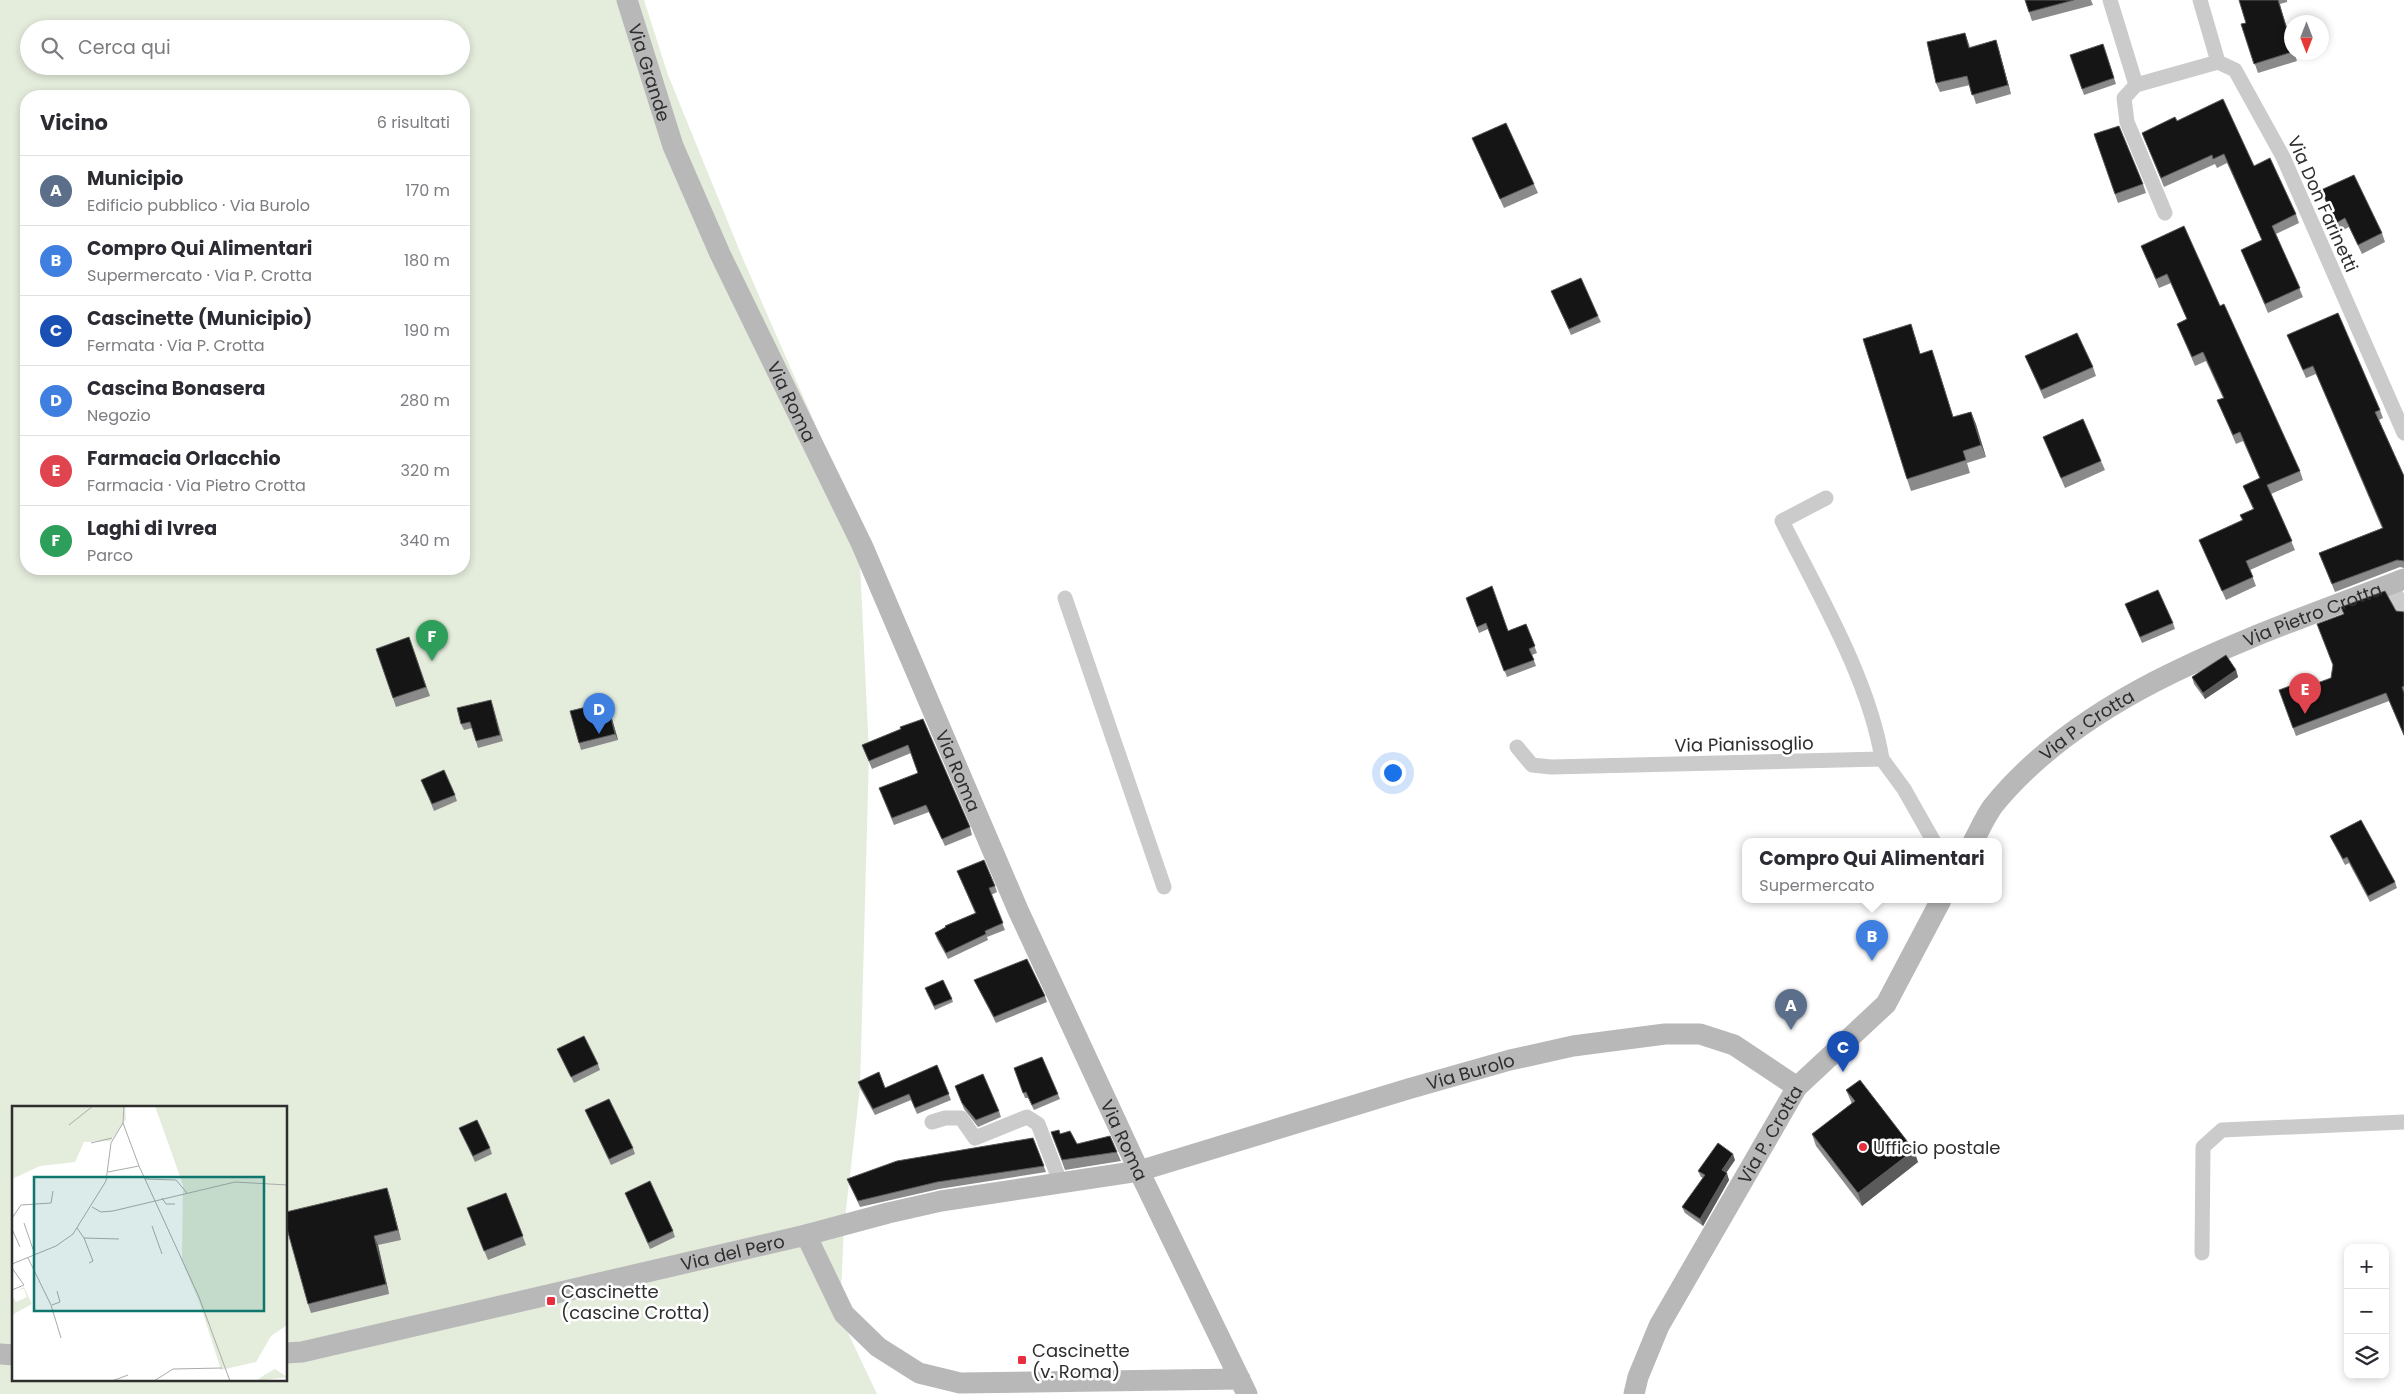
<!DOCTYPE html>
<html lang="it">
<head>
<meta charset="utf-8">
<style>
	body { margin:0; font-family:Poppins,sans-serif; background:#f2f2f3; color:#2b2b33 }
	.controls { position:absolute; right:15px; bottom:15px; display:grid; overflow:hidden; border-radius:10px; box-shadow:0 2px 8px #0003 }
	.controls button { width:45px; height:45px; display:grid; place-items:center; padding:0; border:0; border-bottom:1px solid #e1e1e2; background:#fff; color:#2b2b33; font:25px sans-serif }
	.compass { position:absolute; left:2284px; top:15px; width:45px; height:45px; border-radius:50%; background:#fff; box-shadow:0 2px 8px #0003; rotate:180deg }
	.you { position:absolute; left:1392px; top:772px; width:18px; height:18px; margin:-12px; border:4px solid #fff; border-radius:50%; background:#1a73e8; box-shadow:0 0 0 8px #1a73e833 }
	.badge { display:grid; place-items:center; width:32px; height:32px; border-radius:50%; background:#b45309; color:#fff; font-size:16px; font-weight:700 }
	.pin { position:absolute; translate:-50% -41px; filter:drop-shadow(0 1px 2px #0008) }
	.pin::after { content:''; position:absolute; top:26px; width:18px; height:15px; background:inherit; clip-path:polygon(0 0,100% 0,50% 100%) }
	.popup { position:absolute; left:1742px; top:838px; width:260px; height:65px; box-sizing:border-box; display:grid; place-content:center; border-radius:10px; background:#fff; filter:drop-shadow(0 1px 4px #0005); font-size:16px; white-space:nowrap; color:#7c7c81 }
	.popup b { font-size:19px; color:#2b2b33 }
	.popup::after { content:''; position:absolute; left:50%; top:100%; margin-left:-10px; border:10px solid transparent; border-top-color:#fff }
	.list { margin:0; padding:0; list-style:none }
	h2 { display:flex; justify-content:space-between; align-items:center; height:65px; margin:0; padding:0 20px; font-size:21px }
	h2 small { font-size:16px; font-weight:400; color:#7c7c81 }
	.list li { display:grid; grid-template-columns:32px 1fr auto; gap:15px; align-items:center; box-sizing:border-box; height:70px; padding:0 20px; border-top:1px solid #e1e1e2 }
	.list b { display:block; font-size:19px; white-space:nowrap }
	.list p { margin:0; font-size:16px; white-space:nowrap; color:#7c7c81 }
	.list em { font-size:16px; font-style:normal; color:#7c7c81 }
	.icon { flex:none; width:28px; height:28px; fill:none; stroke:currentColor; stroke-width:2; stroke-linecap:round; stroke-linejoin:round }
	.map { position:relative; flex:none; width:2404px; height:1394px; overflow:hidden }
	.search { position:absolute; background:#fff; box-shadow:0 2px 8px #0003; left:20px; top:20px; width:450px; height:55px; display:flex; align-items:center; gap:12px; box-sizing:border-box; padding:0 18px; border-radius:28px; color:#7c7c81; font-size:19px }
	.panel { position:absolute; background:#fff; box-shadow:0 2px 8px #0003; left:20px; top:90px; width:450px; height:485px; border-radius:20px }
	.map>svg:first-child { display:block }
</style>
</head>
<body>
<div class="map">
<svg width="2404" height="1394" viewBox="0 0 2404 1394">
	<rect width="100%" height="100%" fill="#fff"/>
	<path fill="#e4ecdc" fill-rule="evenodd" d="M0,0h644l24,75 75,184 115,263 11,231 -9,335 -16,139 -4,89 37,78h-877zM29,29h432v37h-432zM26,96h438v473h-438zM14,1108h272v272h-272z"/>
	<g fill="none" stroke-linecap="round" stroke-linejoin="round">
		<path stroke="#cbcbcb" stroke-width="15" d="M2110,0l26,85
			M2200,0l18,62 17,8 48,87 121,276
			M2165,213l-38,-91 -3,-24 12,-13 82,-23
			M1826,498l-44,23c36,72 87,158 100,238
			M2391,584l13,27
			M1065,598l99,289
			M1517,747l15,18 19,2 331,-8 22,30 30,53
			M932,1122l13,-4h16l14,20 52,-21 11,7 23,60
			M2202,1253l1,-106 19,-17 182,-8"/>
		<g stroke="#b8b8b8" stroke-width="21">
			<path id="s1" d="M627,0l46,146 47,108 142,291 156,365 121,261 108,223"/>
			<path id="s2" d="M1973,842c6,-11 12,-25 20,-36 97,-120 272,-173 411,-227"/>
			<path d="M806,1235l38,79 34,33 41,26 41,10 280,-4"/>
			<path id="s3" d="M286,1353l16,-1 504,-117 82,-22 53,-12 198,-30 269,-82 102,-29 63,-14 92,-12h35l34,11 63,42"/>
			<path d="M0,1354l14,1"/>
			<path id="s4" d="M1634,1394l4,-17 21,-51 138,-239 89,-83 55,-104"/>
		</g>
	</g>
	<path fill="#8a8a8a" d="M2025,0h66l2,5 -61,16z
		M2239,0h48v2l-7,2 12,48h2l3,9 -39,12 -17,-49 5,-1z
		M1965,33l5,14 26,-7 3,10 12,44 -35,10 -6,-19 -30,7 -4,-9z
		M2103,44l13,40 -32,11 -14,-40z
		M2177,121l77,45 42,48 3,9 -23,11 27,63 -35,16 -27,-63 21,-10 -35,-77 -10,5 -2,-4 -51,23 -22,-54z
		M2094,134l49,50 3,9 -28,10z
		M1472,138l62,46 4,9 -34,15 -28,-61z
		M2321,190l61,43 3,9 -23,12 -13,-27 -10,5z
		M2141,246l79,60 80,165 3,9 -32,14 24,56 -45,20 6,16 -30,14 -27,-60 43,-20 -2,-5 13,-6 -10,-23 17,-7 -17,-38 -7,3 -19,-44 6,-2 -17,-37 -11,5 -18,-42 10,-5 -16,-36 -12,5z
		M1551,291l47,25 3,6 -30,13z
		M2287,335l93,75 3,8 -4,2 25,56v92l-4,-1 -65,25 -16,-39 63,-25 -66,-154 -10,4z
		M1915,336l5,17 16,9 17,55 18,-5 15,45 -19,6 3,10 -59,18 -4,-12z
		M2025,356l68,11 3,9 -52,23z
		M2043,437l58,24 4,9 -40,18z
		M1466,598l42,33 18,-7 11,29 -5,2 4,11 -29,11 -19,-48 -9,4z
		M2125,604l48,19 2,6 -33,14z
		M2396,611l8,1v124l-15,-35 -93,35 -17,-46 22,-1 30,-11z
		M409,637l21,59 -34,11 -20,-58z
		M2236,670l2,7 -33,22 -11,-15 -2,-7z
		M607,702l11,38 -37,10 -2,-7z
		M493,706l10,35 -25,7 -6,-20 -8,2 -3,-6z
		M901,729l69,98 2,8 -27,11 -16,-34 -35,13 -12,-29 36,-23 -7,-20 -39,16 -10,-24z
		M424,786l31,9 2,6 -23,10z
		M2330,836l65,46 2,6 -27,14 -21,-39 -4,2 -12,-23z
		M957,871l38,15 2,6 -6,3 14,35 -18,7 1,3 -40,19 -11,-20 -2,-6 11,-6 -1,-1 30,-13z
		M974,980l71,16 2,6 -51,21 -19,-37z
		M926,991l26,8 1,3 -18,8z
		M557,1049l41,15 2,6 -26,13z
		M937,1065l14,35 -34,14 -6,-14 -36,15 -15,-27 -2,-6 27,6z
		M1014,1068l44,26 2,5 -26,11 -6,-12h-3z
		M955,1086l44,25 2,6 -23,10 -14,-18z
		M1846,1090l72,72 -56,44 -46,-60 -4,-12 40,-30z
		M585,1110l48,38 2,6 -24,11z
		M459,1128l31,20 2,6 -17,8z
		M1051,1132l26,12 40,8 4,9 -56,9z
		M1033,1138l13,34 -107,17 -79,18 -13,-28z
		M1735,1160l-9,13 3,7 -26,46 -18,-13 -3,-6 21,-29 -2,-1 -3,-6z
		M506,1193l20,52 -38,15 -21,-52z
		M625,1193l48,38 2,6 -25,12z
		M390,1197l11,43 -23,5 11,49 -78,19 -3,-9z"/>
	<path fill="#5b5b5b" d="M2278,0l14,43v3z
		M1996,40l3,10 12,44 -3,-9z
		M1932,350l4,12 21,67 -4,-12z
		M1971,412l5,12 10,33 -5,-12z
		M2236,670l2,7 -33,22 -2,-6z
		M607,702l2,6 9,32 -3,-6z
		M1914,1150l4,12 -56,44 -4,-13z
		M1733,1154l2,6 -11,16 -2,-6z
		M1727,1173l2,7 -26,46 -3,-7z
		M387,1188l3,9 11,43 -3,-10z
		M374,1236l4,9 11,49 -3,-10z"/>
	<path fill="#151515" stroke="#5b5b5b" d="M2025,0h49l-45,12z
		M2239,0h39l14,46v6l-38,12 -13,-40 5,-1z
		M1965,33l4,15 27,-8 12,45 -36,10 -5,-19 -31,7 -9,-41z
		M2103,44l11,34 -32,11 -12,-34z
		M2223,99l31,67 16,-8 26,56 -24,12 28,62 -35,16 -24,-54 21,-10 -38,-86 -11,5 -1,-4 -51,23 -19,-45 33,-16 2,4z
		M1506,123l28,61 -34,15 -28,-61z
		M2119,126l24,58 -28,10 -21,-60z
		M2354,175l28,58 -24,12 -13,-27 -9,5 -15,-33z
		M2184,226l36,80 4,-2 76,167 -33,14 25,56 -46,20 7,16 -31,14 -23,-51 44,-20 -3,-5 14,-6 -11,-23 17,-8 -20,-46 -7,3 -16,-35 7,-2 -21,-46 -11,5 -15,-33 10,-5 -20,-45 -11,5 -15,-33z
		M1581,278l17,38 -29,13 -18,-38z
		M2338,313l42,97 -5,2 29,64v85l-7,-1 -65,24 -13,-31 64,-25 -70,-162 -10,4 -16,-35z
		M1911,324l9,30 12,-4 21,67 18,-5 10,33 -18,6 3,9 -59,19 -44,-140z
		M2077,333l16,34 -52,23 -16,-34z
		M2083,419l18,42 -40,17 -18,-41z
		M1492,586l16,45 18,-7 9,22 -6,3 5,11 -30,11 -18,-48 -9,4 -11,-29z
		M2158,590l15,33 -33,14 -15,-33z
		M2385,591l11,20 8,1v74l-2,1 2,6v42l-18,-42 -93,35 -14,-38 19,-7 3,6 30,-11 2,-13 -16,-41 27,-10 -3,-7z
		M409,637l17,50 -33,11 -17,-49z
		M2226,655l10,15 -33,23 -11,-16z
		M491,700l9,35 -24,6 -6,-19 -9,2 -4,-16z
		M607,702l8,32 -36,9 -9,-32z
		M923,719l47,108 -28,12 -16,-34 -34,13 -13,-30 39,-15 -10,-28 -39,16 -7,-16 39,-16 -1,-2z
		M444,770l11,25 -23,9 -11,-24z
		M2361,820l34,62 -27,14 -21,-39 -4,2 -13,-23z
		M984,860l11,26 -6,2 14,35 -18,8 1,3 -40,19 -11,-20 11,-6 -1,-1 31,-13 -19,-42z
		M1027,959l18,37 -51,21 -20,-37z
		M943,980l9,19 -18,7 -9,-18z
		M584,1036l14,28 -27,13 -14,-28z
		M1042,1057l16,37 -26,11 -6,-13 -3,1 -9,-25z
		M937,1065l12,29 -34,14 -6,-14 -36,15 -15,-27 21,-10 6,16z
		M983,1074l16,37 -23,9 -14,-17 -7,-17z
		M1860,1080l54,70 -56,43 -46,-59 43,-33 -9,-11z
		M609,1099l24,49 -24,11 -24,-49z
		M477,1120l13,28 -17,8 -14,-28z
		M1059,1130l1,4 10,-3 7,13 33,-8 7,16 -55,8 -11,-28z
		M1033,1138l11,28 -107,16 -79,19 -11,-22 50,-18z
		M1718,1143l15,11 -11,16 5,3 -27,46 -18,-12 23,-32 -7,-4z
		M650,1181l23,50 -25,12 -23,-50z
		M387,1188l11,42 -24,6 12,48 -78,20 -22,-79v-13z
		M506,1193l17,43 -39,15 -17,-43z"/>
	<g fill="#e72e3c" stroke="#fff" stroke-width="2">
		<circle cx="1863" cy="1147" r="5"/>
		<rect x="546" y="1296" width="10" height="10" rx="2.5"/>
		<rect x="1017" y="1355" width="10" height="10" rx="2.5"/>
	</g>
	<g text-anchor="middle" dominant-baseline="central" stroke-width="5" stroke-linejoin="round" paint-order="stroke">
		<g font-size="18" fill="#2e2e2e" stroke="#fff">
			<text stroke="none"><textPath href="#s1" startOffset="76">Via Grande</textPath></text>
			<text transform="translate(2323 204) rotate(66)">Via Don Farinetti</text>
			<text stroke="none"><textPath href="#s1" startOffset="435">Via Roma</textPath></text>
			<text stroke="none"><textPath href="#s2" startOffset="418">Via Pietro Crotta</textPath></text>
			<text stroke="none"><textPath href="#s2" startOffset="166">Via P. Crotta</textPath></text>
			<text transform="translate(1744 744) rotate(-1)">Via Pianissoglio</text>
			<text stroke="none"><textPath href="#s1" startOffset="840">Via Roma</textPath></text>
			<text stroke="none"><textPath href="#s3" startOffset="1219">Via Burolo</textPath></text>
			<text stroke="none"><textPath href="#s4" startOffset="294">Via P. Crotta</textPath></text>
			<text stroke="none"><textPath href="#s1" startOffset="1245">Via Roma</textPath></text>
			<text stroke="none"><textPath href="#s3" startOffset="458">Via del Pero</textPath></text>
		</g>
		<g font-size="18" fill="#2e2e2e" stroke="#fff" text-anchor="start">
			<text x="1873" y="1147">Ufficio postale</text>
			<text x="561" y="1291">Cascinette<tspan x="561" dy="21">(cascine Crotta)</tspan></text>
			<text x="1032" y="1350">Cascinette<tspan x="1032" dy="21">(v. Roma)</tspan></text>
		</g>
	</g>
	<g transform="translate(12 1106)">
		<rect width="275" height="275" fill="#fff"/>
		<path d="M0,0h113l1,13 -15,22 -27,1 -9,20 -35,4 -28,13zM143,0h132v219l-16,11 -15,26 -35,8 -21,-66 -18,-43 1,-76zM12,181l8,17 -20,11v-20l4,7 11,-5 -3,-8 -6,1zM263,263l12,8 -30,4 4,-4z" fill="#e4ecdc"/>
		<path fill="none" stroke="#ababab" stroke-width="1" d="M111,17l16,43 60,131 31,84M57,19l24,-19M79,37l21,-5M96,66l31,-6M133,73l31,1 11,13M150,92l4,6h9M80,101l9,5 12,-1 122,-29 52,3M0,112l9,-13 30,-2 2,-12M12,117l11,32M140,120l10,28M65,122l7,10 35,1M0,123l8,18M72,132l9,23 -4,2M16,152l23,47 10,33M0,158l44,-18 17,-12 33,-53 5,-38 12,-20 1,-17M0,162l12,17 -12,5M40,199l8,-3 -3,-11M100,275l16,-6M142,275l19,-12 49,-1"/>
		<path fill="#0f766e" fill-opacity="0.15" stroke="#0f766e" stroke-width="2.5" d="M22,71h230v134h-230z"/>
		<rect width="275" height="275" fill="none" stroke="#2e2e2e" stroke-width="2.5"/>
	</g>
</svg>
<div class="controls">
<button>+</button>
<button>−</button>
<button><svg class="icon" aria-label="layers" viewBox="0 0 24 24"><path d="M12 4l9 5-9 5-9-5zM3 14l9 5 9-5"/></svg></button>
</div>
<svg class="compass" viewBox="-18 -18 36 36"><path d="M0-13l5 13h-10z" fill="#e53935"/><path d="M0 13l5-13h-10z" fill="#7c7c81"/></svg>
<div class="you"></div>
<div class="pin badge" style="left:1791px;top:1030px;background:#5c6f8a">A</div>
<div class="pin badge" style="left:1872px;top:961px;background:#3f7fe0">B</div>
<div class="popup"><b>Compro Qui Alimentari</b>Supermercato</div>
<div class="pin badge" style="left:1843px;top:1072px;background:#1a4fb4">C</div>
<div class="pin badge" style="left:599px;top:734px;background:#3f7fe0">D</div>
<div class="pin badge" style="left:2305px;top:714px;background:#e0444e">E</div>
<div class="pin badge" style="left:432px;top:661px;background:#2e9e5b">F</div>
<div class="search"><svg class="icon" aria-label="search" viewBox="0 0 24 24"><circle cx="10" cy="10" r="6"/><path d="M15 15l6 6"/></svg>Cerca qui</div>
<section class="panel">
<h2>Vicino<small>6 risultati</small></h2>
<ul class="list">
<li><span class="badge" style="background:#5c6f8a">A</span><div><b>Municipio</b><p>Edificio pubblico · Via Burolo</p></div><em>170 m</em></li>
<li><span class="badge" style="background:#3f7fe0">B</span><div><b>Compro Qui Alimentari</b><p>Supermercato · Via P. Crotta</p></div><em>180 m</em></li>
<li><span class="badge" style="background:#1a4fb4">C</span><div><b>Cascinette (Municipio)</b><p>Fermata · Via P. Crotta</p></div><em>190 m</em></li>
<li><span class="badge" style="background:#3f7fe0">D</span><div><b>Cascina Bonasera</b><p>Negozio</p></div><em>280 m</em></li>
<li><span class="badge" style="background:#e0444e">E</span><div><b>Farmacia Orlacchio</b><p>Farmacia · Via Pietro Crotta</p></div><em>320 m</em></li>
<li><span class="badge" style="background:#2e9e5b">F</span><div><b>Laghi di Ivrea</b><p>Parco</p></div><em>340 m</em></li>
</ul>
</section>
</div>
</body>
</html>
